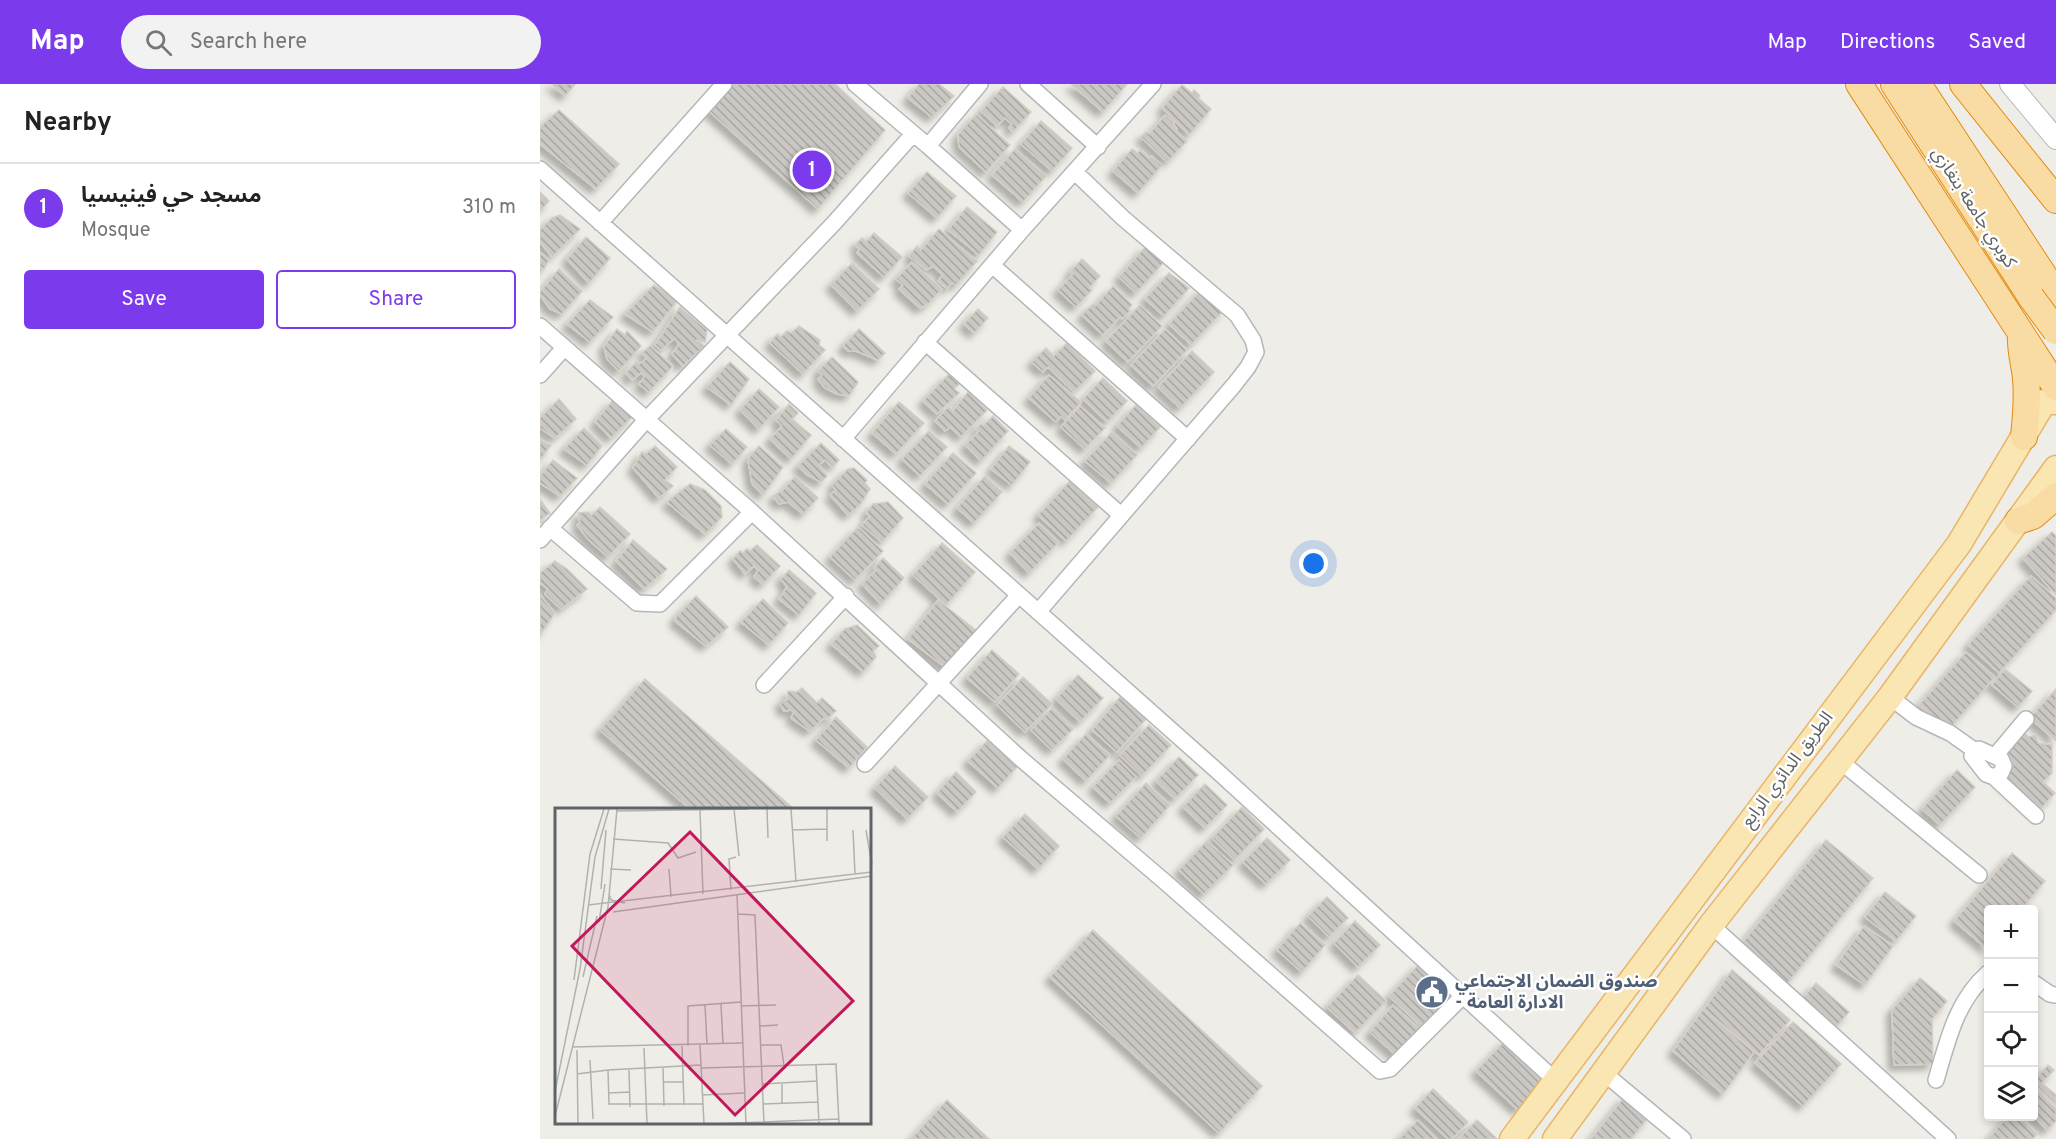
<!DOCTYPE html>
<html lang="en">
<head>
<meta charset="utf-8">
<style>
	body { margin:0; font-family:Overpass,"Noto Sans Arabic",sans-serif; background:#f2f2f2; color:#222 }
	.controls { position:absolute; right:18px; bottom:18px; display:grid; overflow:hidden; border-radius:6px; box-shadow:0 3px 9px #0003 }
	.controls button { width:54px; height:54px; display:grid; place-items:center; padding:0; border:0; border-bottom:2px solid #e0e0e0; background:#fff; color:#222; font:30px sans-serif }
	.you { position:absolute; left:774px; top:480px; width:21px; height:21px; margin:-15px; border:4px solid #fff; border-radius:50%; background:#1a73e8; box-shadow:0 0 0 9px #1a73e833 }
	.badge { display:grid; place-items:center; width:39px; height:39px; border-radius:50%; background:#7c3aed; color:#fff; font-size:20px; font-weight:700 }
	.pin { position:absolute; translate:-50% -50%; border:3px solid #fff; box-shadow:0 2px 6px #0006 }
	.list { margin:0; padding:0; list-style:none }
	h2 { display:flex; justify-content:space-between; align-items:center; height:78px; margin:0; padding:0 24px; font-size:26px }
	h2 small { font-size:20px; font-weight:400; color:#767676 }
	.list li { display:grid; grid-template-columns:39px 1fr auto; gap:18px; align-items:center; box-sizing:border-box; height:90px; padding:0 24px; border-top:2px solid #e0e0e0 }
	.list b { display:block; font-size:22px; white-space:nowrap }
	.list p { margin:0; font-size:20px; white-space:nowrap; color:#767676 }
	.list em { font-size:20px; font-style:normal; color:#767676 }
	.actions { display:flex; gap:12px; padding:18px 24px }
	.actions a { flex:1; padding:14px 0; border:2px solid #7c3aed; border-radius:6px; text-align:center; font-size:21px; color:#7c3aed }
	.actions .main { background:#7c3aed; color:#fff }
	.icon { flex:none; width:33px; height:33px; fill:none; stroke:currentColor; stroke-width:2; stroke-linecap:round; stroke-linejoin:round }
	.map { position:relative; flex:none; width:1516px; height:1055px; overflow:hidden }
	header { display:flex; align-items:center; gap:36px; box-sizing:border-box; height:84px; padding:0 30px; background:#7c3aed; color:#fff }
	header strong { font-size:28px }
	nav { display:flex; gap:33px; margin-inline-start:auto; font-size:21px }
	.search { width:420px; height:54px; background:#f2f2f2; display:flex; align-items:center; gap:15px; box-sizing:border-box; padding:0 21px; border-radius:33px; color:#767676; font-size:22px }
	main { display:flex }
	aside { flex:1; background:#fff }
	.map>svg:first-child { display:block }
</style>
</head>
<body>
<header>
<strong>Map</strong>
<div class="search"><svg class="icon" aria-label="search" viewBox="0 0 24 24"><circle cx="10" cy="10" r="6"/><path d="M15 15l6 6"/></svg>Search here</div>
<nav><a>Map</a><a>Directions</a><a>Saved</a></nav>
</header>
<main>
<aside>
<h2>Nearby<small></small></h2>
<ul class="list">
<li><span class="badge">1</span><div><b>مسجد حي فينيسيا</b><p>Mosque</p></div><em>310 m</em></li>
</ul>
<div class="actions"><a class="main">Save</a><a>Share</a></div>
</aside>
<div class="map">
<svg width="1516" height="1055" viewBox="0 0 1516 1055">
	<defs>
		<pattern id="building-back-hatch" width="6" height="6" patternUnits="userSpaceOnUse" patternTransform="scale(1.5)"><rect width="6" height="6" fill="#cbc8c4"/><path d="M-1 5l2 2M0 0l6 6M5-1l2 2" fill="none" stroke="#a8a6a3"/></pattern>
		<filter id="shadow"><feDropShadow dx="-5.5" dy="5.5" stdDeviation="3" flood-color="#0004"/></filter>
	</defs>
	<rect width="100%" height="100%" fill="#efede7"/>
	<path fill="url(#building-back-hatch)" stroke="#d4cec6" stroke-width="1.5" filter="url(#shadow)" d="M12,0h23l-10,12z
		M194,0h101l50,46 -67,79 -109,-98z
		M379,0h20l15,12 -22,21 -24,-19z
		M531,0h56l-24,28z
		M642,1l10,8 2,-3 6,6 -2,2 13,11 -22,26 -27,-27z
		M463,3l28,25 -18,20 -4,-4 3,-4 -7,-6 -8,8 -16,-15z
		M19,26l60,54 -23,25 -56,-45v-17z
		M436,30l34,31 -24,27 -27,-25 -1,-12z
		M625,31l9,8 -1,1 4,5 -1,2 11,10 -20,21 -26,-25 5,-5 3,2z
		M501,37l31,27 -20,23 -31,-27z
		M475,65l31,27 -23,26 -31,-27z
		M592,65l6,4 2,-3 9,8 2,-2 11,9 -24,28 -25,-22z
		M387,88l29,24 -19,22 -29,-25z
		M0,108l9,9 -8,9h-1z
		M427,123l30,25 -18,23 -31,-25z
		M20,131l20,14 -28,28 -12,-15v-12l12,-12z
		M399,145l38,32 -21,24 -4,-3 -5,7 -9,-8 5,-6 -10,-9 -7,4 -17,-14 8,-10 4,4z
		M334,149l28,24 -18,20 -27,-24 3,-4 -5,-4 7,-7 4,4z
		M46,153l24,21 -21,25 -22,-24z
		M606,162l17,17 -27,30 -17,-16z
		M0,168l9,8 -5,9 -4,-3z
		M542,175l18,17 -11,12 3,2 -16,17 -18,-17 15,-16 -3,-2z
		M372,178l30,27 -14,15 -8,4 -21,-19 4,-4 -7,-6z
		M312,179l27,26 -22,22 -26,-26z
		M19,185l23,22 -20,23 -12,-5 -10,-14v-3z
		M629,189l20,15 -25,28 -19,-17z
		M114,201l24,15 -25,32 -28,-18z
		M573,202l19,19 -4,4 2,2 -8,8 -2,-2 -17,18 -21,-20 11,-11 2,2z
		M663,204l22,21 -34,36 -22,-21z
		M50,216l23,17 -23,25 -23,-18z
		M600,221l22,21 -34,36 -22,-21z
		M140,223l27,23 -2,12 -9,-2 8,6 -21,20 -11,-12 7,-10 -4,-6 -14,12 -6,-5z
		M438,225l10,9 -14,15 -10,-9z
		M259,242l21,14 -1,5 6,5 -22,24 -33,-31 7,-9 4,3 6,-6 4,2z
		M77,245l8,6 2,-4 14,15 -22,25 -12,-12 -3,-13z
		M319,245l26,24 -7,7 -22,-9h-8l-5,-5z
		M625,245l22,21 -34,36 -22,-21z
		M527,259l28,28 -21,21 -26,-25 -5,5 -11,-10 14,-14 8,8z
		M110,262l23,20 -24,26 -10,-8 6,-8 -4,-3 -9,7 -6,-7 11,-12 2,3 8,-6 -5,-5z
		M652,267l22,21 -34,36 -22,-21z
		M292,273l26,25 -9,14 -12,-2 -12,-6 -7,-9 4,-4 -4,-4z
		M190,278l19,17 -18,26 -24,-18z
		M409,290l10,10 -5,5 5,4 -22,21 -14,-13z
		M509,291l32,27 -16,18 -4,-4 -5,6 -27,-24z
		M563,294l24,23 -20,21 -24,-23z
		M219,305l20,18 -20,22 -19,-19z
		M428,308l19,18 -26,27 -11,-10 -5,4 -10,-10 13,-14 5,4z
		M19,315l17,20 -21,19 -15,-10v-10z
		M73,316l20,16 -22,22 -16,-16z
		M359,318l25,21 -28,31 -24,-21z
		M249,320l9,9 -6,6 19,16 -20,24 -21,-20 12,-13 -6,-6z
		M596,321l24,22 -19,21 -24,-22z
		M540,322l25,22 -20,21 -24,-22z
		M453,332l15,15 -27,30 -16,-16 14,-14 -3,-2 5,-5 2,2z
		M44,344l18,18 -15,19 -23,-16z
		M186,345l21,18 -15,17 -22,-19z
		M389,347l18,16 -27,29 -18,-17z
		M572,348l25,23 -26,28 -26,-22z
		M0,356l11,5 -11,15z
		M281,359l18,17 -6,7 -8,-7 -6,5 8,11 -6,6 -14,-7 -9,-9z
		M115,362l22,21 -12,13 8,6 -14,12 -26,-30 9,-16 4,2z
		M219,362l24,21 -20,28 -11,-11 -4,-25z
		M469,362l21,16 -18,23 -21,-16z
		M413,369l23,20 -28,31 -23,-20z
		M13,376l24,18 -17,18 -20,-13v-7z
		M314,384l13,12 -2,3 5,6 -10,16 -12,10 -18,-20 6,-5 -4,-5 16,-16z
		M255,392l23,22 -15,16 -15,-12 -9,2 -6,-8 10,-6z
		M445,392l17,16 -28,31 -17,-15z
		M530,397l28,26 -32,34 -28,-26z
		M150,400l15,6 16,16 1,11 -17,17 -38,-32z
		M0,415l10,14 -10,7z
		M348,418l15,16 -21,24 -20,-17 8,-9 -4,-3 7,-9z
		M60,423l30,27 -22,23 -20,-18 -11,-14 3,-3 -2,-9 10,-1 4,3z
		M499,439l20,19 -30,31 -19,-20z
		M318,443l25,24 -28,29 -25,-23z
		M1512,448l4,4v59l-33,-37z
		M93,456l34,29 -23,20 -28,-28z
		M402,459l33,29 -29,33 -33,-30z
		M217,461l23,21 -17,18 -9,-7 4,-7 -4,-4 -9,8 -12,-15 7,-8 3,2 4,-4 3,2z
		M343,474l21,20 -23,26 -19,-20 14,-14 -2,-2z
		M15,477l12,8 20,20 -26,20 -16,-15 3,-5 -8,-6v-10z
		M249,486l27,23 -17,22 -20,-16 8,-12 -6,-8z
		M1491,492l25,22v12l-57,63 -31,-28z
		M0,511l15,18 -15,22z
		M156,512l32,31 -22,19 -31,-25 1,-4z
		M223,515l25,24 -19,22 -28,-23z
		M398,516l40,32 -29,38 -41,-31z
		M317,541l22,21 -6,5 3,6 -13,15 -32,-28 14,-15z
		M452,566l27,24 -24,28 -28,-24z
		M1426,568l29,25 -47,53 -29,-25z
		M1465,585l27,22 -14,16 -26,-22z
		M538,591l25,23 -23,24 -24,-23z
		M483,593l29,27 -27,28 -28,-27z
		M105,595l149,130h-104l-90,-79z
		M262,604l15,15 5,-5 14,13 -9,8 -3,-1 -14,13 -19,-13 3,-6 -3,-2 -7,1 -3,-6v-5h6l1,-9 9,1z
		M1516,605v52l-26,-23z
		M580,613l26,22 -29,33 -25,-22z
		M512,624l21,21 -21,21 -21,-20z
		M296,633l31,30 -18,21 -33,-28z
		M609,641l22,20 -29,31 -22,-21z
		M1480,645l9,8 7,-2 2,8 14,2v28l-9,9 12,11 -17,19 -37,-33 12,-14 -12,-12z
		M546,650l24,21 -24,26 -23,-22z
		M448,656l29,27 -19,21 -30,-27z
		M639,673l19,18 -23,24 -19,-18z
		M579,676l17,17 -26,26 -17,-16z
		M355,682l33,31 -21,22 -32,-31z
		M1417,686l18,17 -35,38 -18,-16z
		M416,688l20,20 -19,20 -20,-19z
		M606,699l24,22 -29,33 -25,-22z
		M665,700l22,21 -22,23 -22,-21z
		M702,723l22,22 -29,31 -23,-22z
		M485,730l34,32 -21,23 -35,-32z
		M727,754l23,22 -24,24 -23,-22z
		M1286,756l47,38 -87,107 -47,-38z
		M667,757l26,24 -29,29 -25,-24z
		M1472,769l33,28 -24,29h-33l-1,39 -33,-28z
		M1345,808l31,24 -20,25 -31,-24z
		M787,813l21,21 -19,19 -21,-21z
		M815,837l25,24 -22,22 -24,-24z
		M760,839l25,22 -23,27 -25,-22z
		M1324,842l29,20 -28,39 -29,-20z
		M553,846l169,156 -43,47 -169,-156z
		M880,879l33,31 -31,33 -33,-31z
		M1192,886l58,50 -31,35 -55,-46z
		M818,891l28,26 -31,32 -28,-26z
		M1380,894l27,23 -15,18 1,45 -39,1 -2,-55z
		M1276,899l33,29 -14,16 -33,-29z
		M853,921l28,25 -24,26 -27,-24z
		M1163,925l51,43 -31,42 -50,-43z
		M1253,938l48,42 -38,42 -48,-43z
		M966,956l41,38 -29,32 -42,-39z
		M1508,981l6,5 -12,13 14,12v10l-22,-21v-3z
		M1494,1002l22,22v13l-9,9 -14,-14z
		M893,1005l35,33 -16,17h-4l-33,-31z
		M1085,1012l25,19 -19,24h-40z
		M407,1016l42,39h-78z
		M1468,1032h10l19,18 -4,5h-45z
		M878,1036l19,19h-38z
		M937,1036l20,19h-39z"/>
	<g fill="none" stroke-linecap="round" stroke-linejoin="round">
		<defs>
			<path id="minor" d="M315,0l73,62 94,84
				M488,0l70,63
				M388,62l52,-62
				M0,85l675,600 340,311
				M60,139l124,-139
				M452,181l196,174
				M0,242l212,186 268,246 144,123 216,190 10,-2 73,-73
				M385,258l196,173
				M0,291l24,-27
				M303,355l179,-209 131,-146
				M10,444l87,75 23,1 92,-92
				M0,456l106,-120 189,-198 78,-88
				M498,528l196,-227 14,-18 8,-15 -3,-12 -16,-25 -114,-97 -48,-46
				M224,601l82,-89
				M1350,613l26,20 34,16 24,17
				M1439,665l22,10 3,7 -3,7 -7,4 -8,-3 -14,-18 2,-6z
				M1455,672l31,-37
				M1300,677l139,114
				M325,680l154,-169
				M1454,693l42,39
				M1171,841l237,214
				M1494,899l16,11 6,1
				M1064,989l79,66
				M1396,996c12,-40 20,-79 52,-107"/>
			<path id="tertiary" d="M1470,0l46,55"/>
			<path id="primary" d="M972,1055l447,-595 85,-142h12
				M1015,1055l156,-214 179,-228 166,-229"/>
			<path id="trunk" d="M1319,0l197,303
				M1354,0l137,213
				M1378,0l138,210
				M1423,0l93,116
				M1481,252c-1,15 4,29 5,43 2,20 0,38 -2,58
				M1478,437l15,-5 23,-20"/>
		</defs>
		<use href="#minor" stroke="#b4b7ba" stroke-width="18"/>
		<use href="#tertiary" stroke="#b4b7ba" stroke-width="22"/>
		<use href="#primary" stroke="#e8b567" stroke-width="27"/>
		<use href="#trunk" stroke="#e68b10" stroke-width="28"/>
		<use href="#minor" stroke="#fff" stroke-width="15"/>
		<use href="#tertiary" stroke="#fff" stroke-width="20"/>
		<use href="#primary" stroke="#fae6b2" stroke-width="24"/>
		<use href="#trunk" stroke="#f8dca4" stroke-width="26"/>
		<defs>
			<path id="trunk-bridge" d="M1491,213l25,34"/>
		</defs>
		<use href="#trunk-bridge" stroke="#e68b10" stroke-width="28" stroke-linecap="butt"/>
		<use href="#trunk-bridge" stroke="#f8dca4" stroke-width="26"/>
	</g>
	<defs>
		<symbol id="civic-disc" viewBox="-11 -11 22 22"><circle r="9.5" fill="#5c6f8a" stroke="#fff"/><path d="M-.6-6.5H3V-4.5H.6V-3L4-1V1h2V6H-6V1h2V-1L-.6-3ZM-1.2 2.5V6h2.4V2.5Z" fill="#fff"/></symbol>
	</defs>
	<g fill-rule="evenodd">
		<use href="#civic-disc" x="873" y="889" width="38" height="38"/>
	</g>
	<g text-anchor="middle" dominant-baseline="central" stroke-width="5" stroke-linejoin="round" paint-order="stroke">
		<g font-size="18" fill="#5e6366" stroke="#fff">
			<text transform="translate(1433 124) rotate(57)">كوبري جامعة بنغازي</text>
			<text transform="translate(1248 686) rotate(-53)">الطريق الدائري الرابع</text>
		</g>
		<g font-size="18" font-weight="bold" fill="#4e5e75" stroke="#fff" text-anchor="start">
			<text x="915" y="898">صندوق الضمان الاجتماعي<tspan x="915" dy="21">- الادارة العامة</tspan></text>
		</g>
	</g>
	<g transform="translate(15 724)">
		<rect width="316" height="316" fill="#efede7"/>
		<path fill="none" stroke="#b1b2af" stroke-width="1.5" d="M179,1l5,47M212,1l1,29M236,1l5,73M145,2l3,84M62,3l131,-2M237,22l35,-1M298,22l2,44M311,22l6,35M58,31l55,4 10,15 18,-6M272,33v-32M55,61l21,1M114,61l2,28M46,81l5,-59M176,82l-2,-31 7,-2M54,86l2,6 14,3M182,86l9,230M33,97l284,-33M58,104l259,-36M183,106l17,1 9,209M44,114l6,-38M28,169l14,-61M19,172l16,-126 14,-45M150,196l2,41M166,196l2,40M186,198l35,-1M205,218l18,-1M145,237l4,79M205,237h21l3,21M127,238l2,59M133,238v-40l53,-4M17,239l170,-4M89,240l3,76M22,242l1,74M35,252l3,59M261,256l3,60M146,257l-93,5 1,34h94M108,259l1,39M146,260l135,-4 3,60M74,261l1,38M22,266l31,-4M108,274h21M227,275v21M207,276l55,-3M0,283l25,-122 15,-112 14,-48M54,285l21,-1M147,287l42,-2M208,296l55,-2M0,308l53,-209 9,-98M156,316l128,-5"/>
		<path fill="#c2185b" fill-opacity="0.15" stroke="#c2185b" stroke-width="3" d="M135,24l163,169 -118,114 -163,-169z"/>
		<rect width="316" height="316" fill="none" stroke="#5e6366" stroke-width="3"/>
	</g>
</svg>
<div class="controls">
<button>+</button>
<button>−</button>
<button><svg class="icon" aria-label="locate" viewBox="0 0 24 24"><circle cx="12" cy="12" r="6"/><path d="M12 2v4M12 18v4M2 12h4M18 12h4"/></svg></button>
<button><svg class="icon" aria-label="layers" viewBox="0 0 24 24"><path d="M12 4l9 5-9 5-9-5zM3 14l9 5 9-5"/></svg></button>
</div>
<div class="you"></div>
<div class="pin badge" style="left:272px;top:86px">1</div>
</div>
</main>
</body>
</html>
